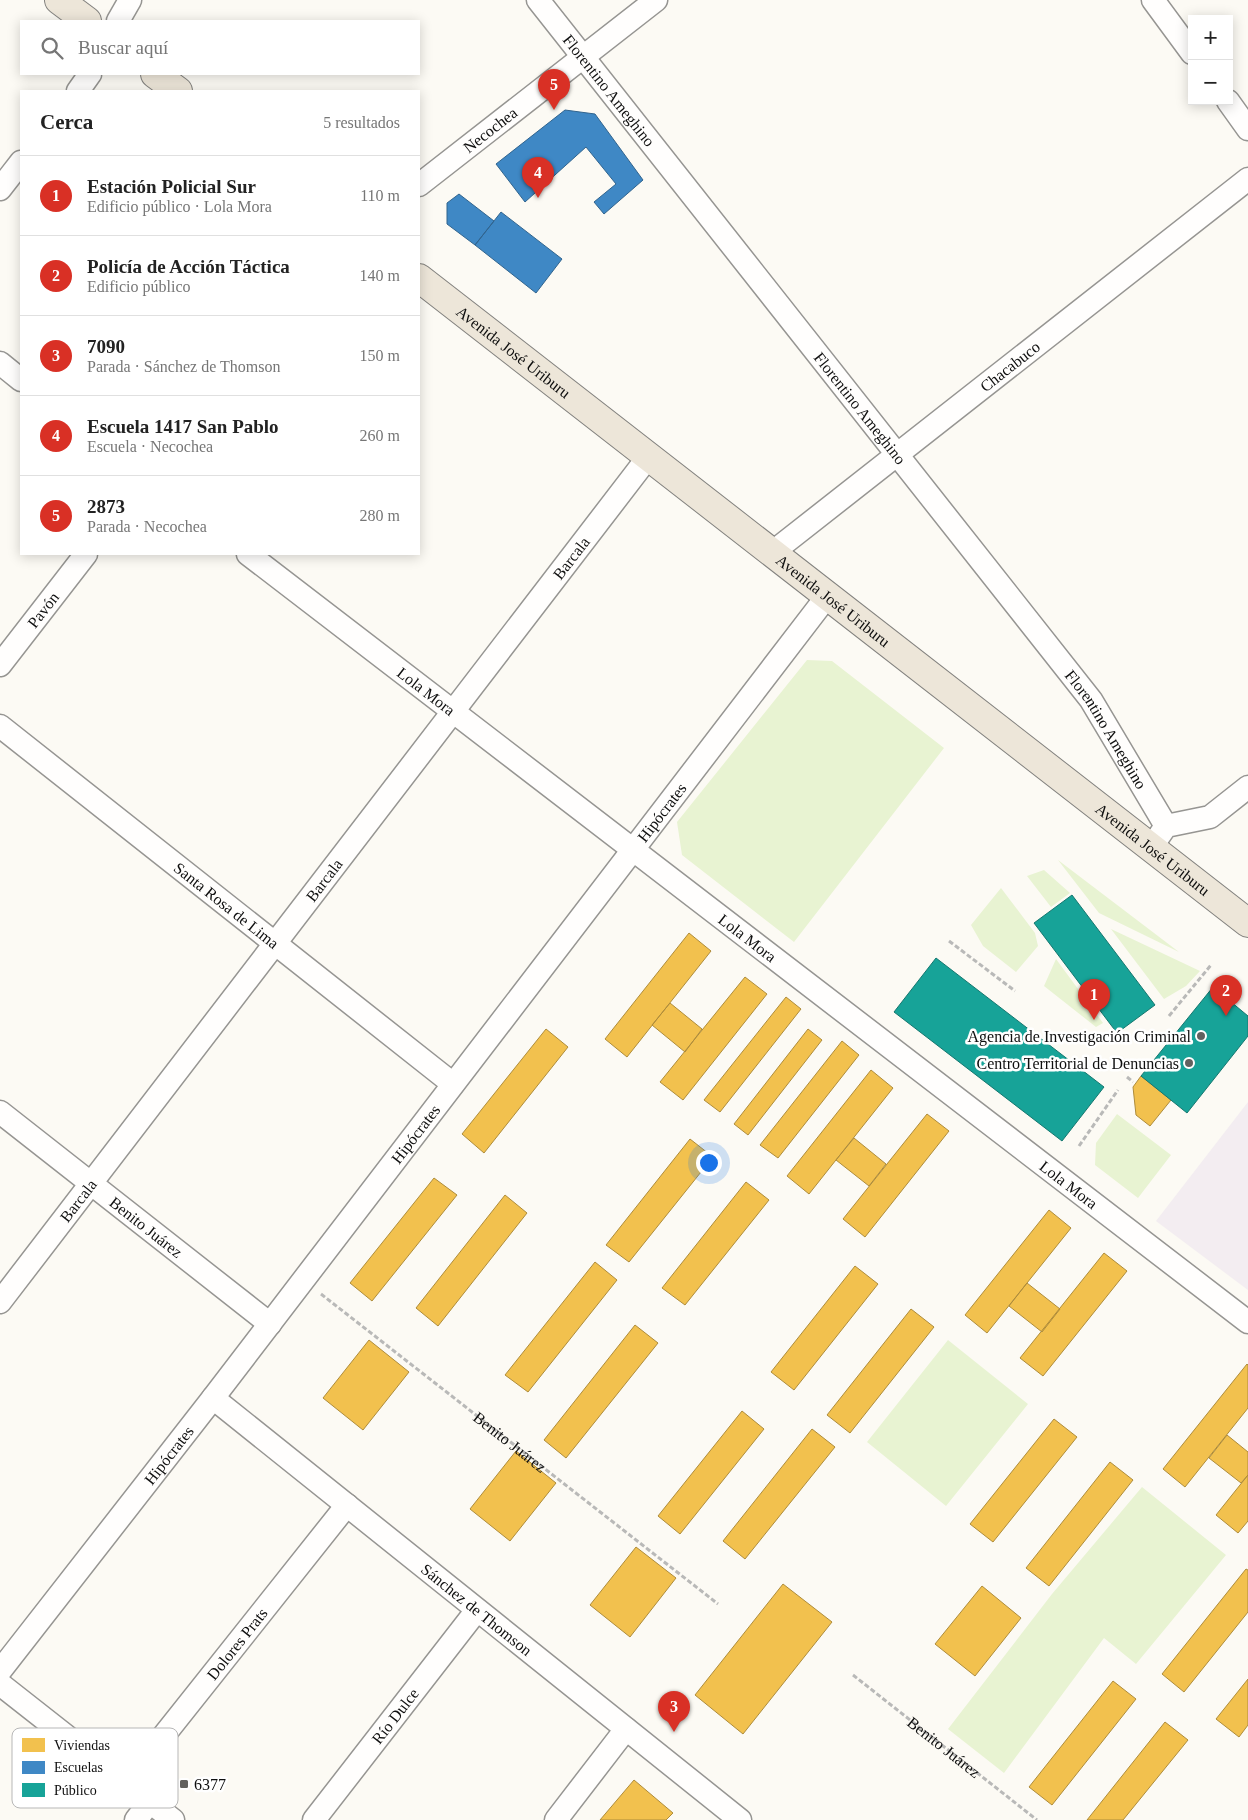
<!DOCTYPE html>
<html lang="es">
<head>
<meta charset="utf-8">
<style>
	body { margin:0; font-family:"Times New Roman",serif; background:#f2f2f2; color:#222 }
	.controls { position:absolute; right:15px; top:15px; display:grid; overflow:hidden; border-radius:0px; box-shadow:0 2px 12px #0003 }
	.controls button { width:45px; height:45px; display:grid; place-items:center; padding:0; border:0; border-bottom:1px solid #e0e0e0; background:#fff; color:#222; font:25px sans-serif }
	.you { position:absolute; left:708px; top:1162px; width:18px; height:18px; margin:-12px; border:4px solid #fff; border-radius:50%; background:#1a73e8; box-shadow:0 0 0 8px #1a73e833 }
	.badge { display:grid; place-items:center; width:32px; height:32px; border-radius:50%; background:#d93025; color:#fff; font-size:16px; font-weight:700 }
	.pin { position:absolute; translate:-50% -41px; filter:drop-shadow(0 1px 2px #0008) }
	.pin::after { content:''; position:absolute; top:26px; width:18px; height:15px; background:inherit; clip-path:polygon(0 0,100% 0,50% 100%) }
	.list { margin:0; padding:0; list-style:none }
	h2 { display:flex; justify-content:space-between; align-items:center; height:65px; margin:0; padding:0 20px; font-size:21px }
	h2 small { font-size:16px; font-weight:400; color:#767676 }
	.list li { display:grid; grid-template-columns:32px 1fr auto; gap:15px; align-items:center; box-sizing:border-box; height:80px; padding:0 20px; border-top:1px solid #e0e0e0 }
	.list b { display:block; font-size:19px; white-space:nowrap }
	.list p { margin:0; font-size:16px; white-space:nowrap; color:#767676 }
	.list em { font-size:16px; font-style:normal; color:#767676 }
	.icon { flex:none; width:28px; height:28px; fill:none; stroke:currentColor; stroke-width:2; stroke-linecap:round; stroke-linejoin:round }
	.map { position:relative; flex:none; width:1248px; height:1820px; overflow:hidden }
	.search { position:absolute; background:#fff; box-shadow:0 2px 12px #0003; left:20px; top:20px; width:400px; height:55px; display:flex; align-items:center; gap:12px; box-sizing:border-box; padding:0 18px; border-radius:0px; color:#767676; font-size:19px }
	.panel { position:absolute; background:#fff; box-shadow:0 2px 12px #0003; left:20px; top:90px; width:400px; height:465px; border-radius:0px }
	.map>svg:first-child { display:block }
</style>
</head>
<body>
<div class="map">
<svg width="1248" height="1820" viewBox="0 0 1248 1820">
	<rect width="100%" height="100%" fill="#fcfaf4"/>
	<path fill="#f3edf1" d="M1248,1102v188l-92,-69z"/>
	<path fill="#e8f3d2" d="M807,660l25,1 112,87 -150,194 -112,-87 -5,-33z
		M1058,860l121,92 -80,-39z
		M1044,870l26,23 -19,14 -24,-31z
		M1001,888l34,45 3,13 -22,26 -33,-26 -12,-21z
		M1111,929l89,42 -14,15 -22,13z
		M1056,959l47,64 -7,4 -52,-41z
		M1117,1114l54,41 -33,43 -43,-33 1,-22z
		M948,1340l80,64 -82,102 -79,-64z
		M1142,1487l84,68 -90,109 -32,-26 -100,135 -56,-44 104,-135z"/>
	<path fill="#f2c14e" stroke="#ae8c3b" d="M689,933l22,18 -84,106 -22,-18z
		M745,977l22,17 -84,106 -23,-18z
		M786,997l15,12 -81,103 -16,-12z
		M670,1003l32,26 -17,23 -33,-27z
		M546,1029l22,18 -84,106 -22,-19z
		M808,1029l14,11 -74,95 -14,-11z
		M842,1041l17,14 -81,103 -18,-13z
		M871,1070l22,18 -84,106 -22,-18z
		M1141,1076l30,24 -21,26 -14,-11 -3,-28z
		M927,1114l22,17 -84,106 -22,-18z
		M854,1138l32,26 -17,22 -33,-26z
		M690,1139l23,18 -84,105 -23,-17z
		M434,1178l23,17 -85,106 -22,-18z
		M746,1182l23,18 -84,105 -23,-17z
		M505,1195l22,18 -89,113 -22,-18z
		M1049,1210l22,18 -84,105 -22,-18z
		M1104,1253l23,18 -84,105 -23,-18z
		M595,1262l22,18 -89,112 -23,-17z
		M855,1266l23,18 -84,106 -23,-18z
		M1027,1283l33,26 -18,23 -33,-26z
		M911,1309l23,18 -84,106 -23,-18z
		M635,1325l23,18 -92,115 -22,-18z
		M369,1340l40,32 -46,58 -40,-32z
		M1247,1364l1,1v43l-63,79 -22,-18z
		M742,1411l22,18 -84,105 -22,-18z
		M1054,1419l23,18 -84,105 -23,-18z
		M812,1429l23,18 -90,112 -22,-18z
		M1227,1435l21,17v23l-7,8 -32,-25z
		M516,1451l40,32 -46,58 -40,-32z
		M1110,1462l23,18 -84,106 -23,-18z
		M1248,1475v46l-10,12 -22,-18z
		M636,1547l40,31 -46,59 -40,-32z
		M1246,1569l2,1v42l-64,80 -22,-18z
		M783,1584l49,38 -89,112 -48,-39z
		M982,1586l39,32 -46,58 -40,-32z
		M1248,1679v46l-9,12 -23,-18z
		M1113,1681l23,18 -84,106 -23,-18z
		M1165,1722l23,18 -65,80h-36z
		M634,1780l39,33 -7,7h-66z"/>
	<path fill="#3f88c5" stroke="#31648e" d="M565,110l30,4 48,66 -39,34 -10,-12 22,-18 -30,-37 -61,55 -29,-38z
		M459,194l35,27 -19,24 -28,-21v-21z
		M501,212l61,47 -26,34 -61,-48z"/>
	<path fill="#17a398" stroke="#15776f" d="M1072,895l83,110 -38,28 -83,-110z
		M936,958l168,129 -42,54 -168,-129z
		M1213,987l35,29v20l-61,77 -46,-37z"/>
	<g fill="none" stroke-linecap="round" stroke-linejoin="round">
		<defs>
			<g id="street">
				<path id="s3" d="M538,0l553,700 75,126"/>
				<path d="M1153,0l39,53"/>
				<path d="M118,21l12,-21"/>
				<path d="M78,91l12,-17"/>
				<path d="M1228,101l20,28"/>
				<path id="s4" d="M419,185l237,-185"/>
				<path d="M0,189l21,-27"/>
				<path d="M0,363l21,17"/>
				<path id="s5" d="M773,552l475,-373"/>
				<path id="s6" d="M248,554l1000,768"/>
				<path id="s7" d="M0,665l86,-111"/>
				<path id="s8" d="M0,726l453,358"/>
				<path d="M1157,839l9,-13 44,-9 38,-30"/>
				<path id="s9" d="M0,1112l270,212"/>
				<path id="s10" d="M0,1302l649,-846"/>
				<path id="s11" d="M213,1398l527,422"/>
				<path id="s12" d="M0,1671l213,-273 615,-803"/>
				<path d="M0,1684l173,136"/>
				<path id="s13" d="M126,1783l221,-278"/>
				<path d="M136,1820l14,-18"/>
				<path id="s14" d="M314,1820l163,-210"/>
				<path d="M556,1820l70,-91"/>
			</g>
			<g id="primary">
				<path d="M59,0l28,21"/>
				<path d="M155,74l23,17"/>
				<path id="s15" d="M419,278l829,645"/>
			</g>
		</defs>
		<use href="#street" stroke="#969592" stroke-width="25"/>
		<use href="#primary" stroke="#83827f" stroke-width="30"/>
		<g stroke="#b9b9b8" stroke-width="3" stroke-dasharray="5 2.5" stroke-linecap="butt">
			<path d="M949,941l66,50"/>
			<path d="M1169,1016l42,-51"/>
			<path d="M1127,1077l6,5"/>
			<path d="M1079,1146l39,-56"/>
			<path id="s1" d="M321,1294l397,310"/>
			<path id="s2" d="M853,1675l184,145"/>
		</g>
		<use href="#street" stroke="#fffefd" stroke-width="22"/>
		<use href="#primary" stroke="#ede6d9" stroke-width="28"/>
	</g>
	<g fill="#62615f" stroke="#fff" stroke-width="2">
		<circle cx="1201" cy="1036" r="5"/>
		<circle cx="1189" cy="1063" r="5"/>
		<rect x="179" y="1779" width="10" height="10" rx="2.5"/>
	</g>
	<g text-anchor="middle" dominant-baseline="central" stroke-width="5" stroke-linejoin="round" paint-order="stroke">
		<g font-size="16" fill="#0f0f0f" stroke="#fff">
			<text stroke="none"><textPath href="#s3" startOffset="115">Florentino Ameghino</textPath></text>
			<text stroke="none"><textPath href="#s4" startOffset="90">Necochea</textPath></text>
			<text stroke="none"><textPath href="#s15" startOffset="120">Avenida José Uriburu</textPath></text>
			<text stroke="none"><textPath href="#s5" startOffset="301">Chacabuco</textPath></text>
			<text stroke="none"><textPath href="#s3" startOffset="520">Florentino Ameghino</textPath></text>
			<text stroke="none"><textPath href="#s10" startOffset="938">Barcala</textPath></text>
			<text stroke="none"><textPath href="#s15" startOffset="525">Avenida José Uriburu</textPath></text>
			<text stroke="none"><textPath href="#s7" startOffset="70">Pavón</textPath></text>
			<text stroke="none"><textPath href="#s6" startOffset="225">Lola Mora</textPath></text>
			<text stroke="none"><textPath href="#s3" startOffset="925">Florentino Ameghino</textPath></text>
			<text stroke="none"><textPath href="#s12" startOffset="1084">Hipócrates</textPath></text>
			<text stroke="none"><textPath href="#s15" startOffset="930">Avenida José Uriburu</textPath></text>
			<text stroke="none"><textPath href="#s10" startOffset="532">Barcala</textPath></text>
			<text stroke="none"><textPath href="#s8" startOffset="289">Santa Rosa de Lima</textPath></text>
			<text stroke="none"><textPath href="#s6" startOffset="630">Lola Mora</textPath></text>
			<text stroke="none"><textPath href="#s12" startOffset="679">Hipócrates</textPath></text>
			<text stroke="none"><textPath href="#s6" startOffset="1035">Lola Mora</textPath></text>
			<text stroke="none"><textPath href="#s10" startOffset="128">Barcala</textPath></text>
			<text stroke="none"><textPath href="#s9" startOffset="186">Benito Juárez</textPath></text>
			<text stroke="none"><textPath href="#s1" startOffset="240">Benito Juárez</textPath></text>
			<text stroke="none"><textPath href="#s12" startOffset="274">Hipócrates</textPath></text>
			<text stroke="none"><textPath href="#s11" startOffset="338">Sánchez de Thomson</textPath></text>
			<text stroke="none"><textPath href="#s13" startOffset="178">Dolores Prats</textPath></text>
			<text stroke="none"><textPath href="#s14" startOffset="132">Río Dulce</textPath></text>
			<text stroke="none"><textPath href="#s2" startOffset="116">Benito Juárez</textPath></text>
		</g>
		<g font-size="16" fill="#0f0f0f" stroke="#fff" text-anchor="end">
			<text x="1191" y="1036">Agencia de Investigación Criminal</text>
			<text x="1179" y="1063">Centro Territorial de Denuncias</text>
			<text x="194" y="1784" text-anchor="start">6377</text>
		</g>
	</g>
	<rect x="12" y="1728" width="166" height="80" rx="8" fill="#fff" stroke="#b7b7b7" stroke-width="1"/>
	<rect x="22" y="1738" width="23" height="14" fill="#f2c14e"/>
	<rect x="22" y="1761" width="23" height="13" fill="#3f88c5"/>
	<rect x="22" y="1783" width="23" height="14" fill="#17a398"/>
	<g font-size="14" fill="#0f0f0f">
		<text x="54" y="1750">Viviendas</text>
		<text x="54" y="1772">Escuelas</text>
		<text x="54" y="1795">Público</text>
	</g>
</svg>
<div class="controls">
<button>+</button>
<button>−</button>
</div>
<div class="you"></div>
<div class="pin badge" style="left:1094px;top:1020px">1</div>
<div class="pin badge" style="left:1226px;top:1016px">2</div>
<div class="pin badge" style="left:674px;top:1732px">3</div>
<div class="pin badge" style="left:538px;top:198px">4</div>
<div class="pin badge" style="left:554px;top:110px">5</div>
<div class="search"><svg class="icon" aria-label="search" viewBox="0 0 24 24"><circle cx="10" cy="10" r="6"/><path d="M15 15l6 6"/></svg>Buscar aquí</div>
<section class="panel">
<h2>Cerca<small>5 resultados</small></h2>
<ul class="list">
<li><span class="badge">1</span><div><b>Estación Policial Sur</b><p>Edificio público · Lola Mora</p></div><em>110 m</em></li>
<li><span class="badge">2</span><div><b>Policía de Acción Táctica</b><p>Edificio público</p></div><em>140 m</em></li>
<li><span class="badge">3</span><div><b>7090</b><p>Parada · Sánchez de Thomson</p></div><em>150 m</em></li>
<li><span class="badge">4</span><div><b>Escuela 1417 San Pablo</b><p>Escuela · Necochea</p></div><em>260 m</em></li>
<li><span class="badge">5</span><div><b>2873</b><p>Parada · Necochea</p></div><em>280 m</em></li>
</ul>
</section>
</div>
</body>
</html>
